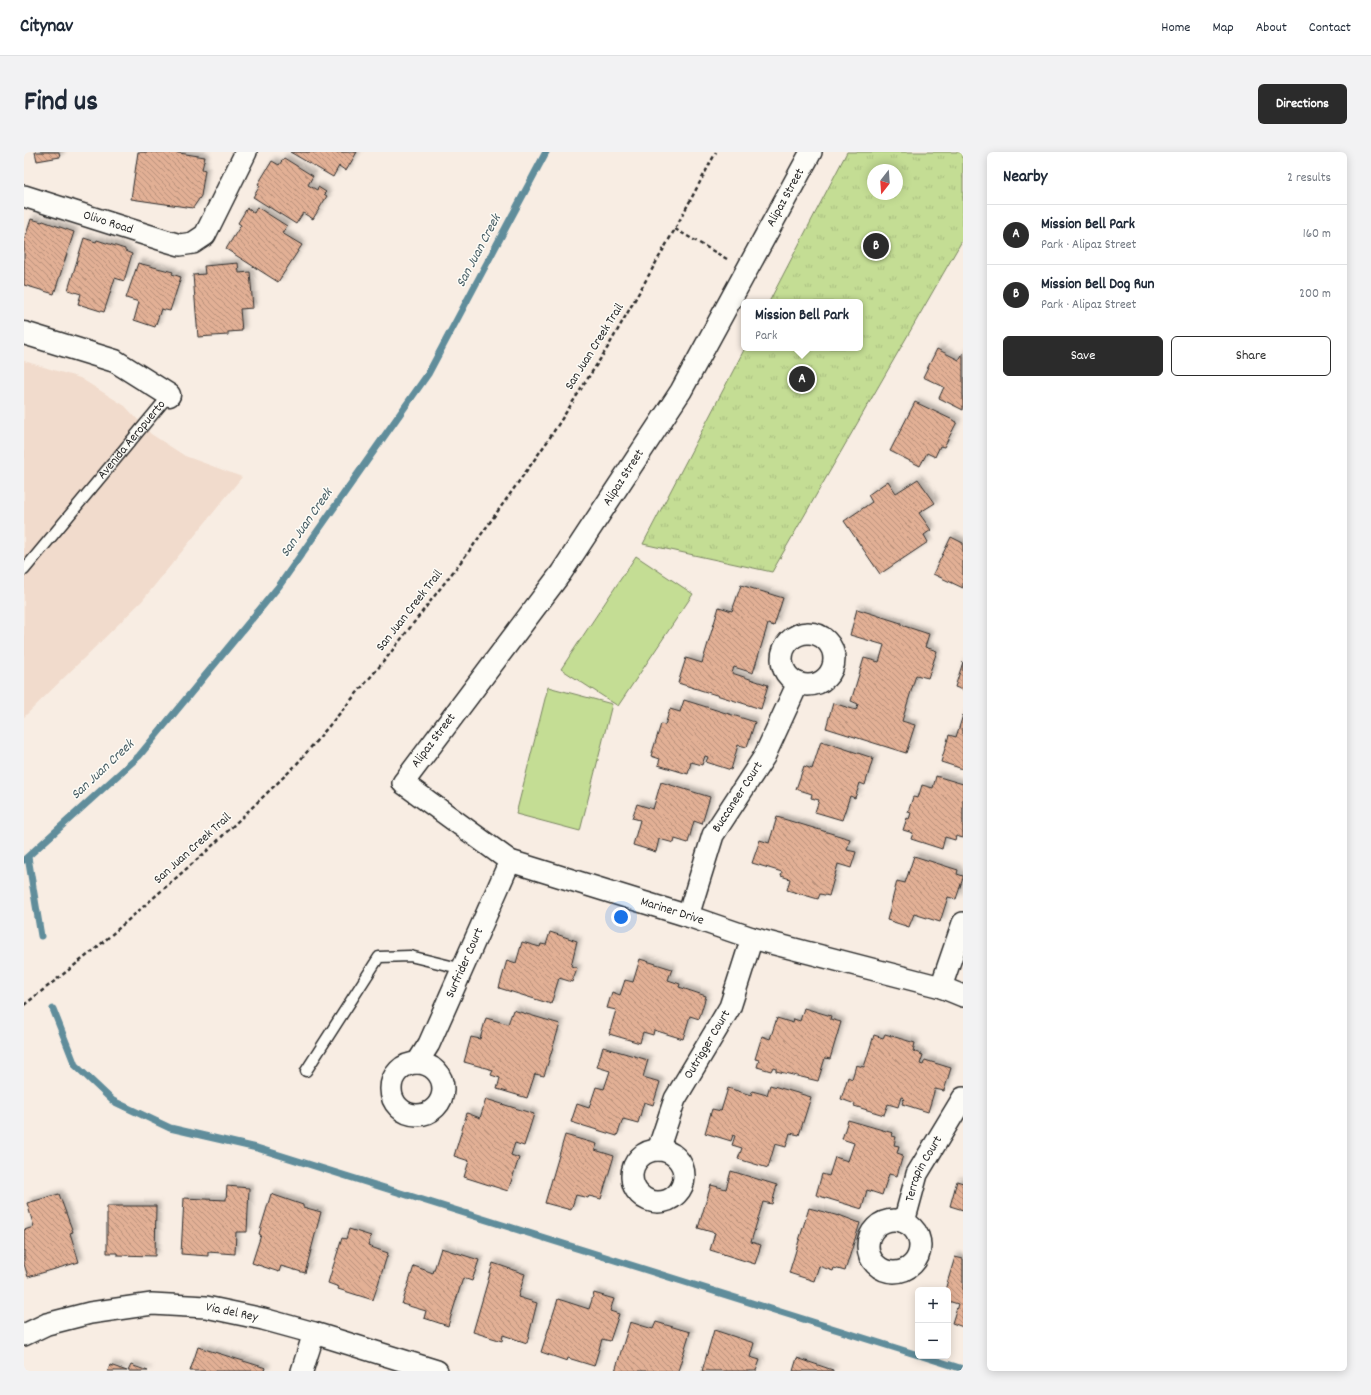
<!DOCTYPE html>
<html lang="en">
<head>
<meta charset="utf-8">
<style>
	body { margin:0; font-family:Dekko,sans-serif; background:#f2f2f3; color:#1f2937 }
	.controls { position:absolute; right:12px; bottom:12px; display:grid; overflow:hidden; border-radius:6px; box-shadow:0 2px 10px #0003 }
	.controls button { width:36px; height:36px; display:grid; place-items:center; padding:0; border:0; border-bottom:1px solid #e0e1e3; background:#fff; color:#1f2937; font:20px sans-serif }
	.compass { position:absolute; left:843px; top:12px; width:36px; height:36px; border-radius:50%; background:#fff; box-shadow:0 2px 10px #0003; rotate:197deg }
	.you { position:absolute; left:597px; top:765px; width:14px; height:14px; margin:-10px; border:3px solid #fff; border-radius:50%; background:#1a73e8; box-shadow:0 0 0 6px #1a73e833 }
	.badge { display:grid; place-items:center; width:26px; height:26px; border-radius:50%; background:#2b2b2b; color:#fff; font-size:13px; font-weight:700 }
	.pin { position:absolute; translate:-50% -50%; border:2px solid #fff; box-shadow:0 1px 4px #0006 }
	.popup { position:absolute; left:717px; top:147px; width:122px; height:52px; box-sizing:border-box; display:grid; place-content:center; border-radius:6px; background:#fff; filter:drop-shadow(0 1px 3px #0005); font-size:13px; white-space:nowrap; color:#747a83 }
	.popup b { font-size:15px; color:#1f2937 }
	.popup::after { content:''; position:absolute; left:50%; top:100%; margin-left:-8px; border:8px solid transparent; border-top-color:#fff }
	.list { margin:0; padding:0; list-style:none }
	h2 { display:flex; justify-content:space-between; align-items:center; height:52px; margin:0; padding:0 16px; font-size:17px }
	h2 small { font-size:13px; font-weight:400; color:#747a83 }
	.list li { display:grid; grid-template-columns:26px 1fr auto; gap:12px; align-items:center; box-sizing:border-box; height:60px; padding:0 16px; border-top:1px solid #e0e1e3 }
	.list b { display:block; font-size:15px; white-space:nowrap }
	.list p { margin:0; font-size:13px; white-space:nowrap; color:#747a83 }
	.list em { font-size:13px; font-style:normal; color:#747a83 }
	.actions { display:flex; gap:8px; padding:12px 16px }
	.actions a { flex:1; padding:9px 0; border:1px solid #2b2b2b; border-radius:6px; text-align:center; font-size:14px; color:#2b2b2b }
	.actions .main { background:#2b2b2b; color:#fff }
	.map { position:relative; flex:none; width:939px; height:1219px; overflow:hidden; border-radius:6px }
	header { display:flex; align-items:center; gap:24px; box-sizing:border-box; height:56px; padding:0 20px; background:#fff; border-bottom:1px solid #e0e1e3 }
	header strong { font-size:19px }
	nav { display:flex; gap:22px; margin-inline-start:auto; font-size:14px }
	.intro { display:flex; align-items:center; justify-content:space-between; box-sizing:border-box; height:96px; padding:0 24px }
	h1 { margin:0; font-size:28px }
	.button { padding:10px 18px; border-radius:6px; background:#2b2b2b; color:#fff; font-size:14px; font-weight:700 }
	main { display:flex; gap:24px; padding:0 24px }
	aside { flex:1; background:#fff; border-radius:6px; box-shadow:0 2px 10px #0003 }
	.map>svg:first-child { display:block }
</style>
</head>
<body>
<header>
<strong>Citynav</strong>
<nav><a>Home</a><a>Map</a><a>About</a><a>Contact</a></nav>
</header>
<div class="intro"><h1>Find us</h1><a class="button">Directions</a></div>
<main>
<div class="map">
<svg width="939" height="1219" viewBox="0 0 939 1219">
	<defs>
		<pattern id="park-tufts" width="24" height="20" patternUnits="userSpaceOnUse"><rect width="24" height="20" fill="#c4dd94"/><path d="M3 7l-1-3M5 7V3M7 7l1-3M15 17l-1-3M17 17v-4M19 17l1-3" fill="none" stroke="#a9be80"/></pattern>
		<pattern id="building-back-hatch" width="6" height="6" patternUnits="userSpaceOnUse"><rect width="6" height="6" fill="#e2b095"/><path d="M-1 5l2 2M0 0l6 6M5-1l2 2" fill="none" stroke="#b78f7a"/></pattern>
		<filter id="shadow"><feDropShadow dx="3.5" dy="-3.5" stdDeviation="2" flood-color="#0004"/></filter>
	</defs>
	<rect width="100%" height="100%" fill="#f8ede3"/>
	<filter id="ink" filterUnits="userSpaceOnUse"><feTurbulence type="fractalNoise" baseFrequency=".025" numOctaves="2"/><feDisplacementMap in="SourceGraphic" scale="8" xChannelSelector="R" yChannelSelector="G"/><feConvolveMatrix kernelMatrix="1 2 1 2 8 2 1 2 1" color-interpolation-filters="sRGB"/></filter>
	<g filter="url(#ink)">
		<path fill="#f1dbcc" d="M0,209l56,17 45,28 26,28 34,22 57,21 -100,124 -118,116z"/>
		<path fill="#c4dd94" stroke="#788460" d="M612,404l57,38 -75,112 -57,-37z
			M524,535l64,17 -32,127 -64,-17z"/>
		<path fill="url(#park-tufts)" stroke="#788460" fill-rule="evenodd" d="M823,0h116v87l-191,333 -129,-28 102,-196h115v-46h-91zM849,18h24v24h-24z"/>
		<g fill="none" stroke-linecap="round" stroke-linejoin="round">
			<path stroke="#618d9b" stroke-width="7" d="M4,705l13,79
				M0,708l115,-104 140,-170 149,-212 118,-222
				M29,857l22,56 38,36 57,27 87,20 661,207
				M898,1204l41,13"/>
		</g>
		<path fill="url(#building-back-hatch)" stroke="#2b2b2b" filter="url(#shadow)" d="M11,0h24l1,5 -23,4z
			M114,0h35l32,5 -3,12 3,1 -4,26 -8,12 -62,-9z
			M266,0h67l-11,19 -7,-5 -6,11z
			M260,6l29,18 -5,9 9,5 1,-3 8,5 -2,2 3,2 -14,23 -10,-6 -7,11 -43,-27 7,-11 -2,-2 14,-23 7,4z
			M233,55l30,19 -5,7 20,12 -24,37 -52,-33 15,-24 -3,-2 9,-15 7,5z
			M7,67l11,3 1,-1 31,11 -20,62 -30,-9v-44z
			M60,86l12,4 1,-2 28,9v2l7,3 -8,27 -9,-3 -11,34 -26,-8 3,-10 -13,-4z
			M114,111l35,9 -1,2 9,3 -11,34 -9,-2 -6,18 -21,-7 5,-18 -13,-4z
			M214,111l1,10 11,-1 3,36 -13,1 2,22 -14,1v3l-30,2 -5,-62 12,-1 -1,-8z
			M913,197l22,11 4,-7v57l-24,-12 5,-11 -21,-10z
			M891,250l42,20 -13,25 -4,-1 -5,11 -8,-4 -7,13 -30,-15z
			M894,327l17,24 -16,10 12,17 -7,5 4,7 -48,32 -36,-53 28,-19 -4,-7 20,-14 8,12z
			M927,385l12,6v45l-30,-14z
			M717,433l42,13 -9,28 -6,-2 -15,49 -19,-6 -2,6 36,12 -7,24 -83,-26 8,-25 16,5 17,-56 13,4z
			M833,457l44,14v2l28,9 -4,13 12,4 -9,27 -12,-3 -14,46 13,4 -9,28 -80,-25 7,-25 23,7 2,-6 -7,-3 13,-43 15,4 5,-17 -34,-10z
			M939,510v28l-8,-3z
			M660,548l71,22 -8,25 -9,-2 -7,25 -25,-8 2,-5 -3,-1 -3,9 -11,-3 -3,12 -30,-9 2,-6 -9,-3 10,-32 4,1 5,-16 10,3z
			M939,563v54l-22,-7 8,-27 7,2z
			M797,589l52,17 -8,27 -5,-2 -5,15 -5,-2 -8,24 -27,-8 4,-12 -8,-2 1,-4 -16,-5 8,-23 8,3z
			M912,624l27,8v54l-7,-2 -1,4 -10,-3 -3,12 -31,-10 2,-6 -10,-3 4,-12 2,1 2,-6 -3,-1 5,-15 5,1 4,-13 11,3z
			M637,630l49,15 -8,27 -8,-3 -6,22 -13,-4 -1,4 -15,-4 -3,13 -23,-7 7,-25 -8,-2 5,-14 16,5z
			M753,665l73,22 -3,11 9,2 -5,16 -13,-4 -9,32 -9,-2 -2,5 -31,-9 3,-11 -9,-3 1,-4 -30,-9 8,-23 9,3z
			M890,704l44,14 -1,4 6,2v2l-7,21 -8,-2 -8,25 -26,-8 -5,13 -22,-7 10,-39 8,2z
			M526,780l27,9 -6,25 6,2 -5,14 -13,-4 -8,26 -52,-16 8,-28 9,3 6,-21 18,5 1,-3 5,1z
			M616,807l32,10 -4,11 12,4 -1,3 27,9 -7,23 -9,-3 -7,23 -29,-9 -1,5 -10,-3 -3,11 -31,-9 7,-24 -9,-2 5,-16 8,3 5,-15 8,2z
			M780,856l27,8 -1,3 11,3 -11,37 -5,-1 -7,23 -42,-10v-3l-3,-1 -2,4 -14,-4 2,-7 -4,-1 7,-23 8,3 7,-21 16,5 1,-4 6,2z
			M489,858l47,14 -16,52 -9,-2 -8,24 -30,-9 3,-11 -9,-3 2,-5 -29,-8 7,-25 9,2 6,-21 22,6z
			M861,882l30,9 -2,8 10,4 -3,9 3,1 2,-5 26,8 -7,23 -9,-2 -7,23 -26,-8 2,-6 -3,-1 -3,10 -10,-3 -4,11 -30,-9 1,-2 -14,-5 7,-22 4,2 4,-14 8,2 10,-32 9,3z
			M579,895l45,13 -5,17 17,5 -7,23 -9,-3 -6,21 -15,-4 -6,17 -46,-14 6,-18 12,4 7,-21 8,2 6,-18 -13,-4z
			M746,933l41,12 -12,38 -9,-2 -4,14 -11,-3 -7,24 -30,-9 4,-11 -10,-3 3,-9 -2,-1 -2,6 -26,-8 7,-24 9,2 7,-23 23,7 1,-4 15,4z
			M462,947l48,15 -10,32 -9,-3 -4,12 8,3 -11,33 -44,-14 5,-16 -15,-5 13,-43 13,5z
			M824,968l45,13 -1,3 4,1 -2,8 5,1 -2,7 6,2 -6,21 -8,-2 -7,21 -15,-5 -5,19 -46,-14 6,-21 7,2 6,-19 13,4 6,-18 -12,-4z
			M541,983l32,9 -2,6 19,6 -13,43 -12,-3 -1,2 -12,-3 -5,15 -26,-7z
			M707,1019l46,14 -5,19 -9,-2 -12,40 10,3 -6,19 -45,-14 5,-17 -17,-5 13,-43 15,4z
			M933,1029l6,2v27l-13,-4z
			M203,1034l22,2 -2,44h-11l-1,22 -27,-2v4l-27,-2 3,-56 42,2z
			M35,1042l14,38 -3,1 9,29 -51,15 -4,-13v-34l10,-3 -7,-24z
			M247,1042l32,11v2l18,5 -16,61 -24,-7 -2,6 -27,-9 9,-28 -2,-1z
			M83,1054h49l-1,50 -38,-1v-2h-10z
			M785,1056l30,8v-1l21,8 -15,48 -11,-3 -1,3 -14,-5 -5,15 -25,-8z
			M325,1077l22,7 -3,10 20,7 -15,47 -35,-11 1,-2 -11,-4 14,-45 4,1z
			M417,1096l38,12 -7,21 -9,-3 -15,48 -24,-8 2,-7 -24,-7 12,-38 19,7z
			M931,1105l8,2v68l-11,-4 6,-19 -10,-3v-11h-3z
			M469,1111l32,11 -7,23 19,6 -10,40 -24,-8 -1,6 -29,-9z
			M570,1141l20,6 -4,12 9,3 -9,27 -8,-2 -8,27 -26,-8 -1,3 -26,-9 17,-53 31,10z
			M606,1170l23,7 3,-7 34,10 -12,39h-63z
			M690,1178l40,13 -4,14 10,3 -4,11h-54z
			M174,1195l68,21 -1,3h-75z
			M773,1206l36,12v1h-40z
			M86,1213l17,6h-19z
			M107,1213l17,6h-20z"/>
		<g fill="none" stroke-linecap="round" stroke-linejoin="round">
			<defs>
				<g id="service">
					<path id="s1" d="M0,418l145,-175"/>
					<path d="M282,919l73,-114 31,-1 53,13"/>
				</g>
				<g id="minor">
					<path id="s2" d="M787,0l-130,239 -120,182 -158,210 107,78 178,55 64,22 189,49 22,9"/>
					<path id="s3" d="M0,44l139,44 17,5 13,-2 12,-8 41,-83"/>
					<circle cx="784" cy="507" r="26"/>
					<path id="s4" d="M664,764l25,-81 51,-78 34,-74"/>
					<path d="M917,835l22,-64"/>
					<path id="s5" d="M393,911l12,-19 81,-183"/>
					<circle cx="393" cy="937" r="26"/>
					<path id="s6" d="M634,998l17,-51 55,-92 22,-69"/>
					<circle cx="634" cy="1024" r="26"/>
					<circle cx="870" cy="1094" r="26"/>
					<path id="s7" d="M880,1070l13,-48 46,-76"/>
					<path id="s8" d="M0,1183l23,-11 43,-11 62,-9 54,3 57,12 51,14 123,38"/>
					<path d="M278,1219l12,-38"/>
				</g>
				<path id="tertiary" d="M0,181l91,28 54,34"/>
			</defs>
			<use href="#service" stroke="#2b2b2b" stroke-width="13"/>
			<use href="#minor" stroke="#2b2b2b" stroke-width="24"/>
			<use href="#tertiary" stroke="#2b2b2b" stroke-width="25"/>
			<path stroke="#2b2b2b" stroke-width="2.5" stroke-dasharray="4 3" stroke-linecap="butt" d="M651,77l52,30
				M0,853l70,-55 115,-101 86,-83 90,-106 88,-114 74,-104 61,-95 67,-118 41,-77"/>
			<use href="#service" stroke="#fdfcf7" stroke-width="10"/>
			<use href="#minor" stroke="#fdfcf7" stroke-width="21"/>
			<use href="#tertiary" stroke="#fdfcf7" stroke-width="22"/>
		</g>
	</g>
	<g text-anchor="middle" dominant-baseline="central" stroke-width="3" stroke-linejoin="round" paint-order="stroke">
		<g font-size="13" fill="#2b2b2b" stroke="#fdfcf7">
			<text transform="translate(762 46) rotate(-61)">Alipaz Street</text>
			<text stroke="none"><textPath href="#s3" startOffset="88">Olivo Road</textPath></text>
			<text transform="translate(571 195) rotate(-58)">San Juan Creek Trail</text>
			<text stroke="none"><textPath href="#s1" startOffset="169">Avenida Aeropuerto</textPath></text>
			<text transform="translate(600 326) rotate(-57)">Alipaz Street</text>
			<text transform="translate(386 459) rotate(-52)">San Juan Creek Trail</text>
			<text transform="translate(410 589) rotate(-53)">Alipaz Street</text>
			<text stroke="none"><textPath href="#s4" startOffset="130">Buccaneer Court</textPath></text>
			<text transform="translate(169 697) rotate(-42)">San Juan Creek Trail</text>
			<text stroke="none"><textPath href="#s2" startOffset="1055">Mariner Drive</textPath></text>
			<text stroke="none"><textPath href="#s5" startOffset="111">Surfrider Court</textPath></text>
			<text stroke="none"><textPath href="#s6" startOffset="117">Outrigger Court</textPath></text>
			<text stroke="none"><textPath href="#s7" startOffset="57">Terrapin Court</textPath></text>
			<text stroke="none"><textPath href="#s8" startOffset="213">Via del Rey</textPath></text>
		</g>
		<g font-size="14" font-style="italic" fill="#465c63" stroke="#fdfcf7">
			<text transform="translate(455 99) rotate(-62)">San Juan Creek</text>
			<text transform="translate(283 371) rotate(-55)">San Juan Creek</text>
			<text transform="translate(79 618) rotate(-43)">San Juan Creek</text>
		</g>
	</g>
</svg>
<div class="controls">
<button>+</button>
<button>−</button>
</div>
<svg class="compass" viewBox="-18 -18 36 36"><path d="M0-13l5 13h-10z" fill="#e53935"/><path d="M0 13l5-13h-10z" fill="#747a83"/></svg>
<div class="you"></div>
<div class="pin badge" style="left:778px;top:227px">A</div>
<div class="popup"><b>Mission Bell Park</b>Park</div>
<div class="pin badge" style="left:852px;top:94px">B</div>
</div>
<aside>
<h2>Nearby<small>2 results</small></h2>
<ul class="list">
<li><span class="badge">A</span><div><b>Mission Bell Park</b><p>Park · Alipaz Street</p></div><em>160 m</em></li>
<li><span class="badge">B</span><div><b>Mission Bell Dog Run</b><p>Park · Alipaz Street</p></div><em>200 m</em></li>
</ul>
<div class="actions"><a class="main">Save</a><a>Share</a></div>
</aside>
</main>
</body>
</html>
